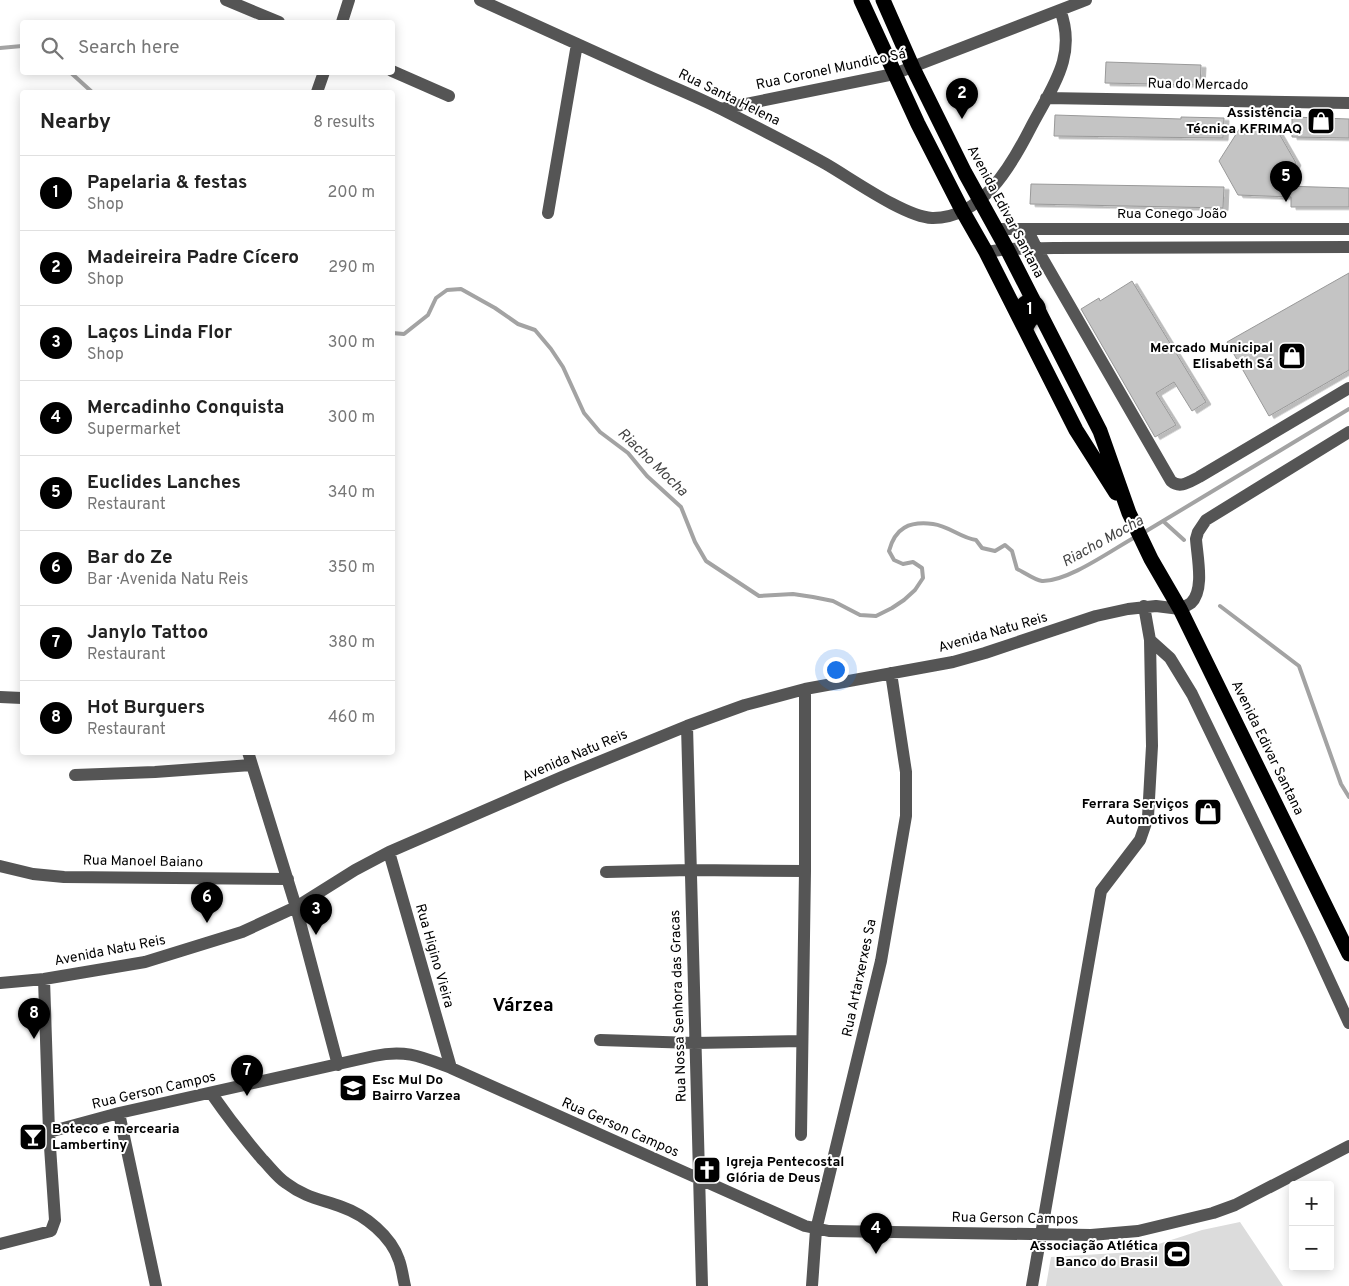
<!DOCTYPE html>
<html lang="en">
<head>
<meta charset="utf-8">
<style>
	body { margin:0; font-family:Overpass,sans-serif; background:#f6f6f6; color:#222 }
	.controls { position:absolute; right:15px; bottom:15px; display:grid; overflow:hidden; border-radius:5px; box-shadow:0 2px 12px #0003 }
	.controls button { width:45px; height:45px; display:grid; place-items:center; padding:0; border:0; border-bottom:1px solid #e0e0e0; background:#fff; color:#222; font:25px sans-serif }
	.you { position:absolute; left:835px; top:669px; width:18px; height:18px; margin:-12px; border:4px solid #fff; border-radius:50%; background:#1a73e8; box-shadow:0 0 0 8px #1a73e833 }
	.badge { display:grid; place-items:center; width:32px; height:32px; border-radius:50%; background:#000; color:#fff; font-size:16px; font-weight:700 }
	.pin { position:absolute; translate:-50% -41px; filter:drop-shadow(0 1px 2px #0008) }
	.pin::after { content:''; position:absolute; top:26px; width:18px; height:15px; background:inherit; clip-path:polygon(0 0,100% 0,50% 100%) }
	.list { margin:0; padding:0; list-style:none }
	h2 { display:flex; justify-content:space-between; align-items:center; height:65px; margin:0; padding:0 20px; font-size:21px }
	h2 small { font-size:16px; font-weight:400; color:#767676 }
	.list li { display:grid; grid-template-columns:32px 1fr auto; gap:15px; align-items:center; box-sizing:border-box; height:75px; padding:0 20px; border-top:1px solid #e0e0e0 }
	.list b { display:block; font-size:19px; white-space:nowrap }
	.list p { margin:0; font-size:16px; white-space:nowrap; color:#767676 }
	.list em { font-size:16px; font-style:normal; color:#767676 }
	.icon { flex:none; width:28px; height:28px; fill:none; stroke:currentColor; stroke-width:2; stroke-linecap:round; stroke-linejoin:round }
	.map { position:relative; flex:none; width:1349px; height:1286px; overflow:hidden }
	.search { position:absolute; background:#fff; box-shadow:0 2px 12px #0003; left:20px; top:20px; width:375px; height:55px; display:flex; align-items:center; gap:12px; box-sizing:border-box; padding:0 18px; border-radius:5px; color:#767676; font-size:19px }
	.panel { position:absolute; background:#fff; box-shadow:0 2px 12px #0003; left:20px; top:90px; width:375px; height:665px; border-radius:5px }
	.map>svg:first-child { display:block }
</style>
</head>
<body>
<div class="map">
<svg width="1349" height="1286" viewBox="0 0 1349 1286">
	<defs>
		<filter id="shadow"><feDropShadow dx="5" dy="2.5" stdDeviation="0" flood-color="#0004"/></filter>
	</defs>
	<rect width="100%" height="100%" fill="#fff"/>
	<path fill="#dcdcdc" d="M1240,1222l43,64h-237l5,-29 83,-5 68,-22z"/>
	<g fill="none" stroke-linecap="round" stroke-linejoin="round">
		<path stroke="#a3a3a3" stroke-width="4" d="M0,48l22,-2
			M70,72l22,20
			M392,333l12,1 24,-19 8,-17 11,-8 14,-1 34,19 23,16 17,6 16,19 12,18 21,46 16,19 28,21 19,23 34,31 14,35 11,19 53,35 34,-2 20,3 20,4 27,14 16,1 16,-8 12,-8 11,-10 8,-12 -1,-10 -9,-6 -10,2 -9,-4 -5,-9c6,-23 20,-30 44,-27 16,2 28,14 43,16l6,8 13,3 10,-6 7,6 5,18c7,3 17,11 25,12 26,1 71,-32 95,-45
			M1163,521l21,19
			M1143,533l206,-124
			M1220,606l79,60 42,118 8,13"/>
	</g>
	<path fill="#c4c4c4" stroke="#999" filter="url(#shadow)" d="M1106,62l95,3 -1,20 -95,-2z
		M1055,115l126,4v-2l43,1 -1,20 -169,-2z
		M1292,117l57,2v19l-57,-1z
		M1240,128l37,2 19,33 -13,23 66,2v19h-58v-10l-53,-2 -19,-34z
		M1031,184l193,3 -1,21 -193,-4z
		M1349,273v97l-80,46 -42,-74z
		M1132,281l74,121 -14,9 -18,-29 -18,11 20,32 -21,12 -74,-128 18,-11 1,3z"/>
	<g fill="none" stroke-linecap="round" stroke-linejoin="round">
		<path stroke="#555" stroke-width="12" d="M226,0l53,22
			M480,0c53,24 106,48 159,72 28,13 57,24 84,38 35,18 69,35 103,54 26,15 79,53 106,54 49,1 79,-52 98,-89 21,-41 48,-72 30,-119
			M342,22l7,-22
			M392,71l57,25
			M317,92l7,-20
			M1046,98l303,5
			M721,109l173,-35 192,-74
			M548,213l29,-169
			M995,229h354
			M1027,229l10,20 134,232c9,8 18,1 28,-4l150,-89
			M986,252l21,-3 47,-1 295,-1
			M1150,640l20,18 22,36 118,244 39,85
			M0,697l22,1
			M687,726l15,560
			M248,752l48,155 42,158
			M75,775l80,-3 96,-7
			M389,852l62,216
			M0,866l33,8 31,3 224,2
			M606,872l84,-2 115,1
			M0,983l44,-4 101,-17 97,-30 54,-25 59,-37 34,-18 173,-75 125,-51 58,-21 60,-16 148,-27 32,-9 111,-37 32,-7 28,-3 24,3c4,-2 8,-4 11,-6 14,-13 6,-47 5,-64l2,-7 8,-12 143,-88
			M600,1040l94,3 108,-2
			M211,1093c16,23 33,45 51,66 8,8 15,18 24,24 20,15 34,16 56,24 23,8 49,29 57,53 3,8 4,18 6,26
			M119,1113l37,173
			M49,1132l70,-19 255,-57c32,-7 48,1 77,12l354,158 24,5 262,4 47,-4 75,-18 22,-8 114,-59
			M801,1135l4,-264v-182
			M0,1244l51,-13 4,-11 -6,-88 -5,-153
			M812,1286l4,-56 65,-269 25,-145v-44l-15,-99
			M1032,1286l69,-395 39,-51 8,-23 4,-71 -2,-106 -6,-34"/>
		<path stroke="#000" stroke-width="15" d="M861,0l57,124 44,86 24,42 90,178 40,63
			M883,0l30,68 52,105 42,76 93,182 29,82 22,46 29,50 169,345"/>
	</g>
	<defs>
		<symbol id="shop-square" viewBox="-11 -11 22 22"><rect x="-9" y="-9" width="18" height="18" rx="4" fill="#000" stroke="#fff"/><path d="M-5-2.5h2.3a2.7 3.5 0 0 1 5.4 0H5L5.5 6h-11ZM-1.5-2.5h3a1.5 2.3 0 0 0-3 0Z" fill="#fff"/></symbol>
		<symbol id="school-square" viewBox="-11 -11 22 22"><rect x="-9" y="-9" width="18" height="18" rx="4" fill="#000" stroke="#fff"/><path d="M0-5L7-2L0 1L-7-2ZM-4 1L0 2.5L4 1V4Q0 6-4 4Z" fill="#fff"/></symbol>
		<symbol id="bar-square" viewBox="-11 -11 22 22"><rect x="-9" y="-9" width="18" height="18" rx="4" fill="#000" stroke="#fff"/><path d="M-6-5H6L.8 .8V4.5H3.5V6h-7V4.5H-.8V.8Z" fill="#fff"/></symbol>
		<symbol id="church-square" viewBox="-11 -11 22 22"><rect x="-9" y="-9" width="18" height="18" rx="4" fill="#000" stroke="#fff"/><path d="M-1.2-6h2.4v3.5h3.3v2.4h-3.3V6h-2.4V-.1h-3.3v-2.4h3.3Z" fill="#fff"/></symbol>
		<symbol id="stadium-square" viewBox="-11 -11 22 22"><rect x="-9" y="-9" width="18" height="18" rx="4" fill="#000" stroke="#fff"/><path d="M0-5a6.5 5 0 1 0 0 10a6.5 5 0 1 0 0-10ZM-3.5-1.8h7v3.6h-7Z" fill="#fff"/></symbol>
	</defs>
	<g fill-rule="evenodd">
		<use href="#shop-square" x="1305" y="105" width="32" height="32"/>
		<use href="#shop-square" x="1276" y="340" width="32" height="32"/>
		<use href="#shop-square" x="1192" y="796" width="32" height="32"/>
		<use href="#school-square" x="337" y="1072" width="32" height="32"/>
		<use href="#bar-square" x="17" y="1121" width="32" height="32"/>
		<use href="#church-square" x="691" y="1154" width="32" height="32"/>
		<use href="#stadium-square" x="1161" y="1238" width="32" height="32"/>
	</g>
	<g text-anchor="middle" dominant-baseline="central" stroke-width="4" stroke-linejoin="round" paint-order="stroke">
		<g font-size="14" fill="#000" stroke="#fff">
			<text transform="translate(831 70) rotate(-12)">Rua Coronel Mundico Sá</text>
			<text transform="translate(1198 85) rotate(1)">Rua do Mercado</text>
			<text transform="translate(729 98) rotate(26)">Rua Santa Helena</text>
			<text transform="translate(1005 212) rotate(62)">Avenida Edivar Santana</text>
			<text x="1172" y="214">Rua Conego João</text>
			<text transform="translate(993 633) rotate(-16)">Avenida Natu Reis</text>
			<text transform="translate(1267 748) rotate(64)">Avenida Edivar Santana</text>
			<text transform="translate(575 756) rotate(-23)">Avenida Natu Reis</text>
			<text transform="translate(143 862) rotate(1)">Rua Manoel Baiano</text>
			<text transform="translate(110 951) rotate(-11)">Avenida Natu Reis</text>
			<text transform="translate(434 956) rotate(74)">Rua Higino Vieira</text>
			<text transform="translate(860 978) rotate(-78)">Rua Artarxerxes Sa</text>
			<text transform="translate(679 1006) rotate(-92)">Rua Nossa Senhora das Gracas</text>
			<text transform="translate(154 1091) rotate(-13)">Rua Gerson Campos</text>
			<text transform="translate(620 1128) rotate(24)">Rua Gerson Campos</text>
			<text transform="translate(1015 1219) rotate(1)">Rua Gerson Campos</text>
		</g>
		<g font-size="14" font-weight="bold" fill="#000" stroke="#fff" text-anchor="end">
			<text x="1302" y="113">Assistência<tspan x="1302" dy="16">Técnica KFRIMAQ</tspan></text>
			<text x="1273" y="348">Mercado Municipal<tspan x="1273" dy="16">Elisabeth Sá</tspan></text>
			<text x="1189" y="804">Ferrara Serviços<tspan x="1189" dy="16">Automotivos</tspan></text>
			<text x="372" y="1080" text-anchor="start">Esc Mul Do<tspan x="372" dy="16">Bairro Varzea</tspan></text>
			<text x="52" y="1129" text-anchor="start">Boteco e mercearia<tspan x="52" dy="16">Lambertiny</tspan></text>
			<text x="726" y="1162" text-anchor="start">Igreja Pentecostal<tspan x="726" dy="16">Glória de Deus</tspan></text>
			<text x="1158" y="1246">Associação Atlética<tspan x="1158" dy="16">Banco do Brasil</tspan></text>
		</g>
		<g font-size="15" font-style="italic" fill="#444" stroke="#fff">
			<text transform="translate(652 463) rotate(44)">Riacho Mocha</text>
			<text transform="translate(1103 542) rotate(-29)">Riacho Mocha</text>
		</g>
		<g font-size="19" font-weight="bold" fill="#000" stroke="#fff">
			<text x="523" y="1006">Várzea</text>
		</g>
	</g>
</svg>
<div class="controls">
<button>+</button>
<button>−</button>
</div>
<div class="you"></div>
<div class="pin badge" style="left:1030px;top:335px">1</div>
<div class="pin badge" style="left:962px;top:119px">2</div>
<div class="pin badge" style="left:316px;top:935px">3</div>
<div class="pin badge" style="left:876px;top:1254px">4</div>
<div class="pin badge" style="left:1286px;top:202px">5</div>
<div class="pin badge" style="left:207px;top:923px">6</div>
<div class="pin badge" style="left:247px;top:1096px">7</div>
<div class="pin badge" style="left:34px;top:1039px">8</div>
<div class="search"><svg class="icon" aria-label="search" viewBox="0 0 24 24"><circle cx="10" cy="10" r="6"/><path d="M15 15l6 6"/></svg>Search here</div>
<section class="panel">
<h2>Nearby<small>8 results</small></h2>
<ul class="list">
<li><span class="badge">1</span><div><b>Papelaria &amp; festas</b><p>Shop</p></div><em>200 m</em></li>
<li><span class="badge">2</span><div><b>Madeireira Padre Cícero</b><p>Shop</p></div><em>290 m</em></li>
<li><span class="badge">3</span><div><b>Laços Linda Flor</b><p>Shop</p></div><em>300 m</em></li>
<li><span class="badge">4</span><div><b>Mercadinho Conquista</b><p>Supermarket</p></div><em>300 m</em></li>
<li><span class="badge">5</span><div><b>Euclides Lanches</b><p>Restaurant</p></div><em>340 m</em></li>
<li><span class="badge">6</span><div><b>Bar do Ze</b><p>Bar · Avenida Natu Reis</p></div><em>350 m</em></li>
<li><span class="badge">7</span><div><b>Janylo Tattoo</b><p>Restaurant</p></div><em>380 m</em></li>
<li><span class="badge">8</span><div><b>Hot Burguers</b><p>Restaurant</p></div><em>460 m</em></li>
</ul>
</section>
</div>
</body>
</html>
